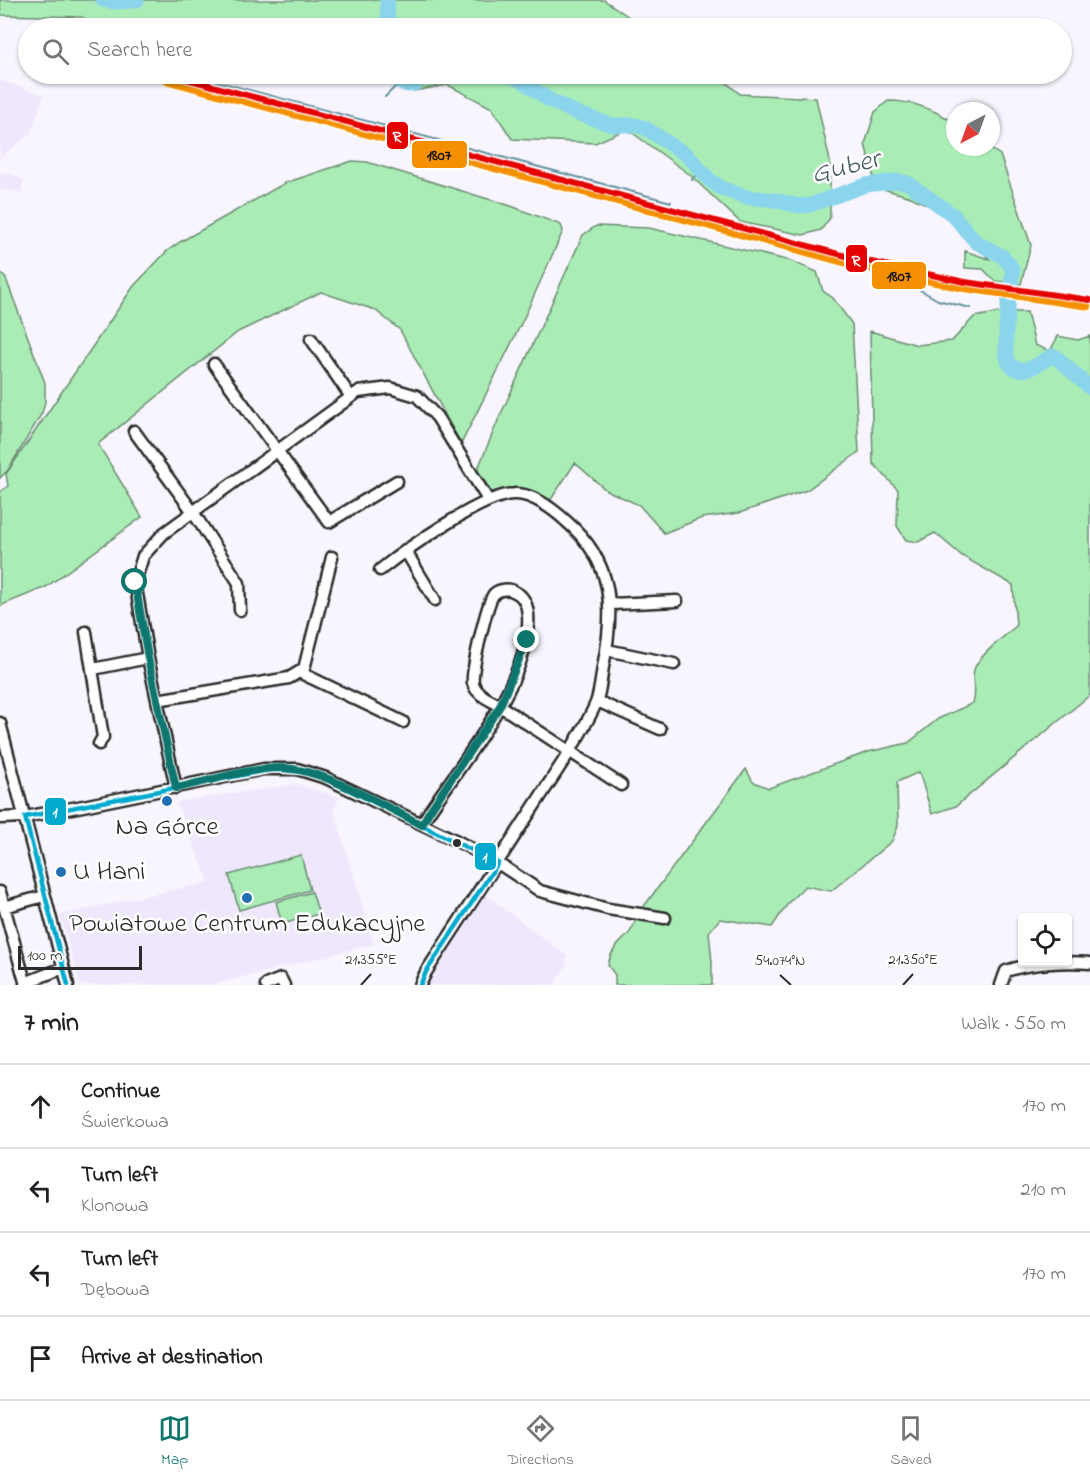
<!DOCTYPE html>
<html lang="en">
<head>
<meta charset="utf-8">
<style>
	body { margin:0; font-family:"Indie Flower",sans-serif; background:#f6f6f6; color:#202124 }
	.controls { position:absolute; right:18px; bottom:18px; display:grid; overflow:hidden; border-radius:6px; box-shadow:0 2px 4px #0004 }
	.controls button { width:54px; height:54px; display:grid; place-items:center; padding:0; border:0; border-bottom:2px solid #e0e0e0; background:#fff; color:#202124; font:30px sans-serif }
	.compass { position:absolute; left:946px; top:102px; width:54px; height:54px; border-radius:50%; background:#fff; box-shadow:0 2px 4px #0004; rotate:221deg }
	.scale { position:absolute; left:18px; bottom:15px; width:124px; box-sizing:border-box; padding-left:6px; border:3px solid #2b2b2b; border-top:0; font-size:16px; line-height:21px; white-space:nowrap; color:#2b2b2b; -webkit-text-stroke:4px #fff; paint-order:stroke }
	.stop { position:absolute; width:18px; height:18px; margin:-14px; border:4px solid #0f766e; border-radius:50%; background:#fff }
	.stop.end { background:#0f766e; border-color:#fff; box-shadow:0 2px 6px #0008 }
	.list { margin:0; padding:0; list-style:none }
	h2 { display:flex; justify-content:space-between; align-items:center; height:78px; margin:0; padding:0 24px; font-size:26px }
	h2 small { font-size:20px; font-weight:400; color:#757577 }
	.list li { display:grid; grid-template-columns:39px 1fr auto; gap:18px; align-items:center; box-sizing:border-box; height:84px; padding:0 24px; border-top:2px solid #e0e0e0 }
	.list b { display:block; font-size:22px; white-space:nowrap }
	.list p { margin:0; font-size:20px; white-space:nowrap; color:#757577 }
	.list em { font-size:20px; font-style:normal; color:#757577 }
	.icon { flex:none; width:33px; height:33px; fill:none; stroke:currentColor; stroke-width:2; stroke-linecap:round; stroke-linejoin:round }
	.map { position:relative; flex:none; width:1090px; height:985px; overflow:hidden }
	.search { position:absolute; background:#fff; box-shadow:0 2px 4px #0004; left:18px; right:18px; top:18px; height:66px; display:flex; align-items:center; gap:15px; box-sizing:border-box; padding:0 21px; border-radius:33px; color:#757577; font-size:22px }
	.sheet { height:414px; background:#fff }
	nav { display:flex; justify-content:space-around; align-items:center; box-sizing:border-box; height:84px; border-top:2px solid #e0e0e0; background:#fff; font-size:16px; color:#757577 }
	nav a { display:grid; justify-items:center; gap:3px }
	nav .on { color:#0f766e }
	.map>svg:first-child { display:block }
</style>
</head>
<body>
<div class="map">
<svg width="1090" height="985" viewBox="0 0 1090 985">
	<rect width="100%" height="100%" fill="#f8f5fe"/>
	<filter id="ink" filterUnits="userSpaceOnUse"><feTurbulence type="fractalNoise" baseFrequency=".0167" numOctaves="2"/><feDisplacementMap in="SourceGraphic" scale="12" xChannelSelector="R" yChannelSelector="G"/><feConvolveMatrix kernelMatrix="1 2 1 2 8 2 1 2 1" color-interpolation-filters="sRGB"/></filter>
	<g filter="url(#ink)">
		<path fill="#efe8fd" d="M0,80l44,15 -13,38 -31,25z
			M0,172l13,3 10,6 -2,11 -21,-2z
			M295,784l44,13 -5,14 40,133 -162,41h-132l-20,-70 149,-33 -33,-80z
			M485,894l82,62 -1,10 -12,19h-126z"/>
		<path fill="#aaecb6" stroke="#6a8c70" stroke-width="1.5" d="M0,0h604l41,28h-294l-11,-3 -2,3h-240l-16,-11 -81,-2z
			M371,74h345l24,20 76,4 14,63v57l-9,12 -18,5 -63,-13 -51,-48 -62,-45 -32,14 -83,-4 -20,-31 -44,-23 -34,6 -42,-14z
			M888,101c25,0 46,8 67,22v24h33l12,8 31,90 -10,39 -26,-3 -12,-12 -18,-1v-17l24,8 -33,-40 -45,-22 -28,-8 -10,-14 -8,-31 10,-32z
			M352,161l15,1 144,44 50,19 2,6 -40,89 -62,124 -61,-114 -25,-20 -54,-18 -83,40 -140,112 44,73 -96,70 -46,19v-114l8,-6 -2,-12 127,-187 34,-36 13,-9 105,-59z
			M596,226l53,2 142,33 26,11 6,19 10,7 19,26 7,128 -52,38 -68,23 -37,5 -38,15 -25,-28 -33,-15 -31,-27 -25,38 -36,-11 -24,6 -13,-25 22,-53 84,-183z
			M0,272l6,7 39,104v19l-3,11 -34,57 -8,8z
			M1002,312h25l8,33 15,6 8,-15 20,4 12,-4v359l-134,111 -24,8 -13,-42 -22,10 1,44 -6,15 -61,50 -26,-5 -16,16 -17,25 -52,-8 -11,13 3,30v23h-97v-10l-7,-10c5,-26 24,-24 28,-48l110,-148 7,13 16,6 99,-36 40,-9 30,-24 35,-16c5,-15 -2,-21 1,-33 3,-13 31,-34 42,-44l-3,-41 -51,-29 -27,-23 -17,9 -12,-2 -9,-14 1,-36 -25,-27 -3,-132 47,14 35,-4 22,-24z
			M301,855l9,35 -71,20 -10,-35z
			M312,892l7,22 -37,10 -6,-22z"/>
		<g fill="none" stroke-linecap="round" stroke-linejoin="round">
			<path stroke="#65919f" stroke-width="2" d="M146,74l182,50 36,14 63,12 432,116 38,11 41,23 32,8
				M189,74l482,128
				M385,97l15,-15
				M692,180l10,-10"/>
			<path stroke="#8bd5ec" stroke-width="15" d="M103,0l15,2 19,-2
				M381,28l7,-8 -1,-20
				M390,74c18,15 21,14 38,0
				M505,74l17,6 27,20 27,13 36,12h24l9,3 43,28 23,25 10,7 25,9 29,3 24,6 11,-1 56,-20 32,-4 10,2 45,32 23,27 26,14 8,9 3,6c-3,15 -12,82 -4,92 12,15 31,1 42,-7h4l35,32"/>
			<defs>
				<path id="minor" d="M311,339l40,58
					M214,364l115,158 68,-41
					M134,431l59,81 46,71 1,27
					M405,550l30,50
					M380,570c25,-20 104,-76 134,-76 18,-1 40,16 52,27 48,41 49,88 37,146 -2,12 -3,25 -7,36 -7,17 -17,32 -26,48l-144,221 -6,13
					M611,604l66,-3
					M86,632l17,105 -4,7
					M607,650l67,14
					M93,669l55,-11
					M299,672l104,50
					M157,700l132,-22 15,-9 28,-112
					M597,701l63,28
					M0,723l68,262
					M176,788l-28,-130 -13,-76 8,-26 21,-23 194,-141 32,-4 27,8 20,21 51,83
					M0,818l25,-1 58,-11 181,-37h33l29,9 131,63 41,22 42,28 68,18 57,9
					M422,824l7,-12c34,-51 104,-135 99,-198 -1,-9 -4,-18 -13,-22 -6,-4 -16,-3 -21,2 -7,8 -23,78 -21,89 3,12 18,17 27,23l121,79
					M0,892l26,93
					M4,907l40,-11
					M25,983l38,-15
					M266,985l15,-6 3,6
					M1001,985l5,-14c23,-8 59,-10 84,-8"/>
			</defs>
			<use href="#minor" stroke="#2b2b2b" stroke-width="15"/>
			<use href="#minor" stroke="#fff" stroke-width="10"/>
			<defs>
				<path id="bus-1" d="M68,985l-43,-168 247,-48 31,2 23,7 172,85 -72,109 -6,13"/>
			</defs>
			<use href="#bus-1" stroke="#fff" stroke-width="9"/>
			<use href="#bus-1" stroke="#00a9ce" stroke-width="4.5"/>
			<defs>
				<path id="rail-1" d="M168,74l689,185 108,23 125,18"/>
				<path id="rail-2" d="M166,81l689,185 109,23 125,18"/>
			</defs>
			<use href="#rail-1" stroke="#fff" stroke-width="10"/>
			<use href="#rail-2" stroke="#fff" stroke-width="10"/>
			<use href="#rail-1" stroke="#e50000" stroke-width="6"/>
			<use href="#rail-2" stroke="#f49002" stroke-width="6"/>
		</g>
	</g>
	<g fill="none" stroke-linecap="round" stroke-linejoin="round" filter="url(#ink)">
		<path stroke="#0f766e" stroke-width="8" d="M135,582l13,76 28,130c34,-7 70,-20 105,-20 41,0 103,38 141,57l7,-13 71,-106 27,-66"/>
	</g>
	<path fill="none" stroke="#2b2b2b" stroke-width="2" d="M780,975l11,10M361,985l10,-11M903,985l10,-11"/>
	<g fill="#1f6fb2" stroke="#fff" stroke-width="2">
		<circle cx="167" cy="801" r="6"/>
		<circle cx="61" cy="872" r="6"/>
		<circle cx="247" cy="898" r="6"/>
	</g>
	<circle fill="#2b2b2b" stroke="#fff" stroke-width="2" cx="457" cy="843" r="5"/>
	<g text-anchor="middle" dominant-baseline="central" stroke-width="5" stroke-linejoin="round" paint-order="stroke">
		<g font-size="27" fill="#2b2b2b" stroke="#fff">
			<text x="167" y="827">Na Górce</text>
			<text x="73" y="872" text-anchor="start">U Hani</text>
			<text x="247" y="924">Powiatowe Centrum Edukacyjne</text>
		</g>
		<g font-size="28" font-style="italic" fill="#485e65" stroke="#fff">
			<text transform="translate(846 168) rotate(-14)">Guber</text>
		</g>
	</g>
	<g font-size="15" text-anchor="middle" fill="#2b2b2b" stroke="#fff" stroke-width="5" stroke-linejoin="round" paint-order="stroke">
		<text x="371" y="964">21.355°E</text>
		<text x="913" y="964">21.350°E</text>
		<text x="780" y="965">54.074°N</text>
	</g>
	<g stroke="#fff" stroke-width="2">
		<rect x="386" y="121" width="23" height="29" rx="6" fill="#e50000"/>
		<rect x="411" y="140" width="57" height="29" rx="6" fill="#f49002"/>
		<rect x="845" y="244" width="23" height="29" rx="6" fill="#e50000"/>
		<rect x="871" y="261" width="56" height="29" rx="6" fill="#f49002"/>
		<rect x="44" y="797" width="23" height="29" rx="6" fill="#00a9ce"/>
		<rect x="474" y="842" width="23" height="29" rx="6" fill="#00a9ce"/>
	</g>
	<g font-size="16" text-anchor="middle" font-weight="bold" fill="#fff">
		<text x="397" y="141">R</text>
		<text x="856" y="265">R</text>
		<text x="55" y="817">1</text>
		<text x="485" y="862">1</text>
	</g>
	<g font-size="16" text-anchor="middle" font-weight="bold" fill="#111">
		<text x="439" y="160">1807</text>
		<text x="899" y="281">1807</text>
	</g>
</svg>
<div class="controls">
<button><svg class="icon" aria-label="locate" viewBox="0 0 24 24"><circle cx="12" cy="12" r="6"/><path d="M12 2v4M12 18v4M2 12h4M18 12h4"/></svg></button>
</div>
<svg class="compass" viewBox="-18 -18 36 36"><path d="M0-13l5 13h-10z" fill="#e53935"/><path d="M0 13l5-13h-10z" fill="#757577"/></svg>
<div class="scale">100 m</div>
<div class="stop" style="left:135px;top:582px"></div>
<div class="stop end" style="left:527px;top:640px"></div>
<div class="search"><svg class="icon" aria-label="search" viewBox="0 0 24 24"><circle cx="10" cy="10" r="6"/><path d="M15 15l6 6"/></svg>Search here</div>
</div>
<section class="sheet">
<h2>7 min<small>Walk · 550 m</small></h2>
<ul class="list">
<li><svg class="icon" aria-label="ahead" viewBox="0 0 24 24"><path d="M12 20V5M6 11l6-6 6 6"/></svg><div><b>Continue</b><p>Świerkowa</p></div><em>170 m</em></li>
<li><svg class="icon" aria-label="left" viewBox="0 0 24 24"><path d="M17 20v-9H6M10 6l-5 5 5 5"/></svg><div><b>Turn left</b><p>Klonowa</p></div><em>210 m</em></li>
<li><svg class="icon" aria-label="left" viewBox="0 0 24 24"><path d="M17 20v-9H6M10 6l-5 5 5 5"/></svg><div><b>Turn left</b><p>Dębowa</p></div><em>170 m</em></li>
<li><svg class="icon" aria-label="arrive" viewBox="0 0 24 24"><path d="M6 21V4h12l-3 4 3 4H6"/></svg><div><b>Arrive at destination</b></div></li>
</ul>
</section>
<nav>
<a class="on"><svg class="icon" aria-label="map" viewBox="0 0 24 24"><path d="M3 6l6-2 6 2 6-2v14l-6 2-6-2-6 2zM9 4v14M15 6v14"/></svg>Map</a>
<a><svg class="icon" aria-label="directions" viewBox="0 0 24 24"><path d="M12 3l9 9-9 9-9-9zM9 14v-3h6M13 9l2 2-2 2"/></svg>Directions</a>
<a><svg class="icon" aria-label="saved" viewBox="0 0 24 24"><path d="M7 4h10v16l-5-4-5 4z"/></svg>Saved</a>
</nav>
</body>
</html>
